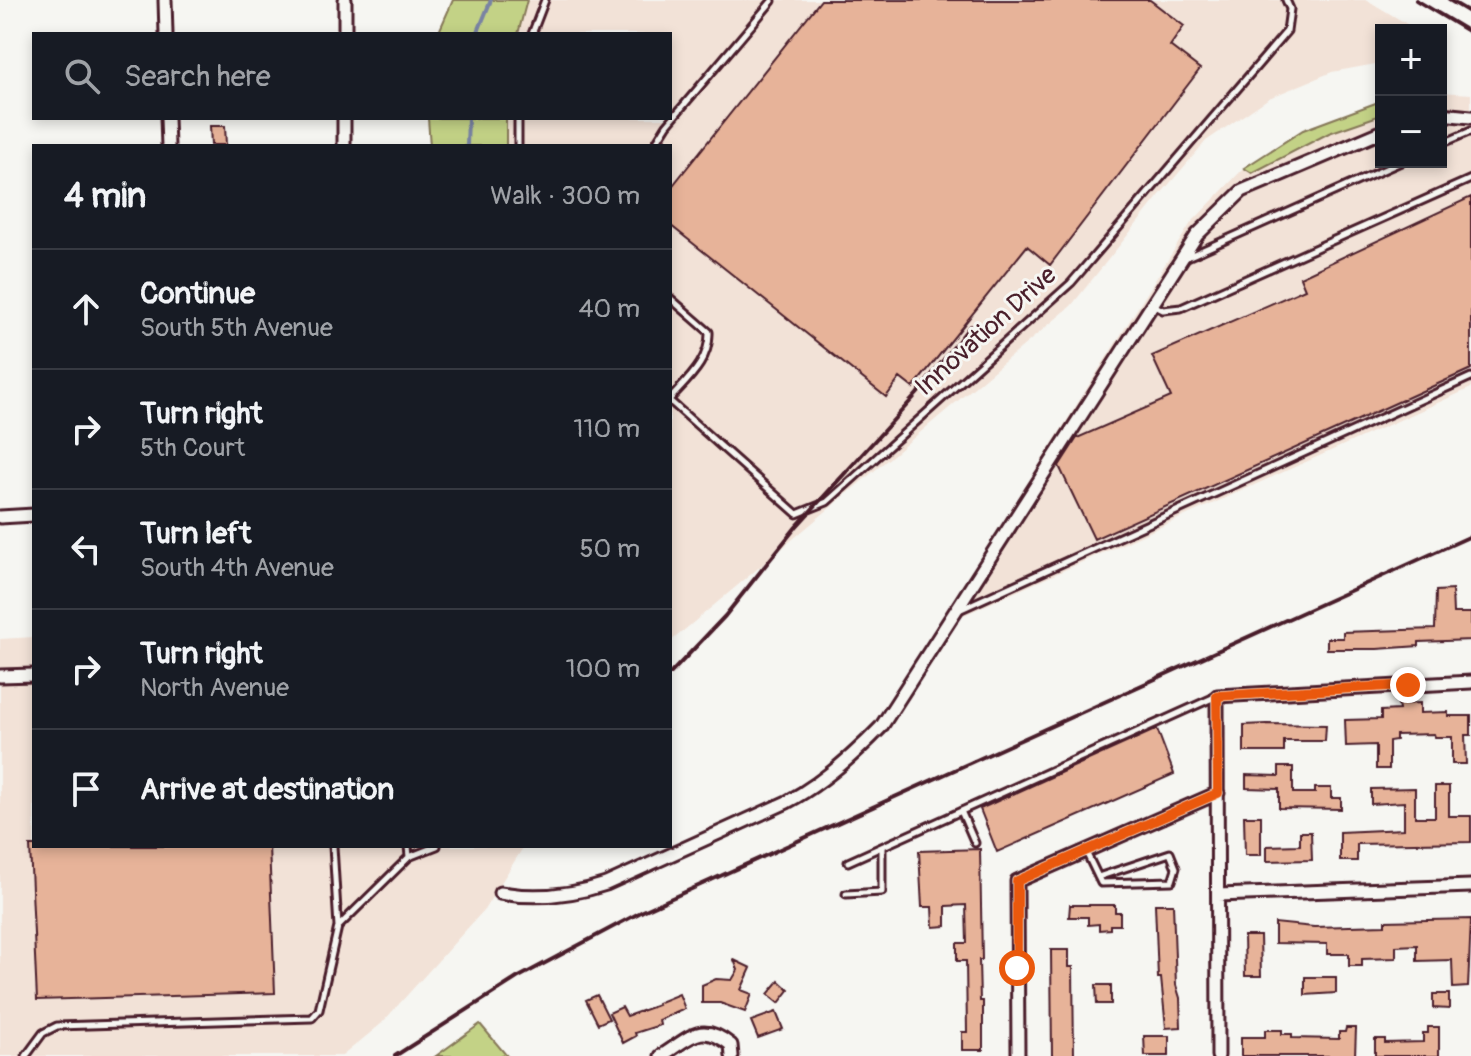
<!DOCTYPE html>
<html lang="en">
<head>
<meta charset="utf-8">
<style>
	body { margin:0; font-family:Pangolin,sans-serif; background:#242831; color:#f1f3f6 }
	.controls { position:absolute; right:24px; top:24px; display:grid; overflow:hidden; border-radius:0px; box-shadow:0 4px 12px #0003 }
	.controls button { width:72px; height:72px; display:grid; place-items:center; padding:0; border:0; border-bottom:2px solid #363941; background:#171b24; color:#f1f3f6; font:40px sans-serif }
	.stop { position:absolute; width:24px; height:24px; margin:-18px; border:6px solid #ea580c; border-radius:50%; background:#fff }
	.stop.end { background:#ea580c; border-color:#fff; box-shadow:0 2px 8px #0008 }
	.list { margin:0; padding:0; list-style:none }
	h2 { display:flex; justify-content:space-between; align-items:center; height:104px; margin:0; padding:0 32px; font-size:34px }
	h2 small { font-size:26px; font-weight:400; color:#9ea1a6 }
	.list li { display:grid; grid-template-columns:52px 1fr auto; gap:24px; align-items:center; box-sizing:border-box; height:120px; padding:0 32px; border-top:2px solid #363941 }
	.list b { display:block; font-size:30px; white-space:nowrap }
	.list p { margin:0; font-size:26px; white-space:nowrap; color:#9ea1a6 }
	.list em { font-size:26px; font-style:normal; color:#9ea1a6 }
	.icon { flex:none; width:44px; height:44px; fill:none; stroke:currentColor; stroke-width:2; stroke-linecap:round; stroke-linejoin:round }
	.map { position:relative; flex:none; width:1471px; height:1056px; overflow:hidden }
	.search { position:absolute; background:#171b24; box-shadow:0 4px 12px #0003; left:32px; top:32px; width:640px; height:88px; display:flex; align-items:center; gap:20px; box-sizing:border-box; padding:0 28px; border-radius:0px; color:#9ea1a6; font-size:30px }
	.panel { position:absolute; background:#171b24; box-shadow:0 4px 12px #0003; left:32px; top:144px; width:640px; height:704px; border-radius:0px }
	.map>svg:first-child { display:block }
</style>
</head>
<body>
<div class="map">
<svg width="1471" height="1056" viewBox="0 0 1471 1056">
	<rect width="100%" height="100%" fill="#f6f6f2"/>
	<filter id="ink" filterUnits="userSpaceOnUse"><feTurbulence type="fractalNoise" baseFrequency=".0125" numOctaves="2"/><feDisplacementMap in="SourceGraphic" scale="16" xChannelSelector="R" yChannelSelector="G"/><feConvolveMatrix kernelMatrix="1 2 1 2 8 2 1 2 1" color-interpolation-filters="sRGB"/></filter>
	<g filter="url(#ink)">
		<path fill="#f2e2d7" d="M527,0h840l50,30h-36v33l-49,9 -63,26 -63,43 -47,55 -88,110 -401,336v-496h-164v-28h164v-84h-152z
			M1441,92l30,2v294l-514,230 -11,-5 245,-390 53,-55 59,-38 78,-29v61h60z
			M34,637v209h490l-40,64 -103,114 -39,32h-342v-417z"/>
		<path fill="#c3d286" stroke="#867858" stroke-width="2" d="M453,0h74l-9,34h-80z
			M1381,101v14l-52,18 -77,40 -8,-5 59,-38z
			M428,118h78v28h-76z
			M480,1024l27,32h-71z"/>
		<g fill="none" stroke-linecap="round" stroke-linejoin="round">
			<path stroke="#7983a3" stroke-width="4" d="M477,34l14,-34
				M467,146l1,-28"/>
		</g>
		<path fill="#e7b399" stroke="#4a1f2b" stroke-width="2" d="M821,0h329l34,26 -14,20 30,23 -150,196 -23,-19 -114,142 -13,-10 -14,19 -216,-172v-36z
			M210,126h15l1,19h-15z
			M1471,197v172l-377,170 -35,-73 18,-28 94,-41 -19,-41 153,-67 -5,-12z
			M1452,590l1,23h18v27l-52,2v4l-42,3h-50v-11h16v-6l92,-3 1,-38z
			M1420,703v10l28,-1v4h23v19h-6l1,29h-14v-27h-17l-1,-3 -38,1v5l-7,1v28h-13v-24l-30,1 -1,-26 36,-1v-8l18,-1 -1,-6z
			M1267,724l59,1 -1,16h-41v11h-40v-27z
			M1157,729l17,45 -177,78 -17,-43z
			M1279,767h14v26h22v-5h16v10h10v11l-62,-1v-19l-33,-1v-13l33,1z
			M1435,786h14v30h22v26l-114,2v17h-17v-29l64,-3v-27l-33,2v-15l44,-1v29h20z
			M1244,816h17v39h-16z
			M1300,832h11l1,28 -45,1v-15l33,-1z
			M30,846h239l6,147 -238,7z
			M980,849l2,111h-3l1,41h3v49h-21v-18h5l-1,-71h-9v-18h10l-1,-38 -20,1v20l-13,1 -1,-20h-10l-3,-56z
			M1155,904h18l3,81 4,13 1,29 -15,1 -5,-50h-3z
			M1070,905h45v7h5v13h-10v4l-11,1v-6l-11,1v-8h-19z
			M1471,919l-3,68 -15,1 -1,-28 -35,1v-16l-21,1v12l-34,1v7h-13v-12h-22v-10l-52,-1v-20l39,4 71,-2v-4z
			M1244,936h16l1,40h-16z
			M1051,950h18v17h4l1,89h-22z
			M734,960l17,8 -10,22 11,4 -7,18 -25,-9h-18v-18l14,-6 16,1 6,-10z
			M1305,977h31v16l-31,2z
			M779,981l10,9 -10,13 -11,-9z
			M1096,985h15v19h-14z
			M679,994l6,15 -26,11 1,5 -25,8 1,3 -13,7 -14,-30 13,-6 5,9 31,-11 -1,-2z
			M1433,994h16v15l-16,-1z
			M597,995l12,24 -11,5 -12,-24z
			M776,1012l7,17 -25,9 -7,-17z
			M1428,1027h11v29h-64v-17h10v4l38,-1v-9h5z
			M1346,1028h10l-1,28h-114v-19h24v-7h17v4h10v4l47,1v-7h6z
			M1144,1036h25v20h-24z"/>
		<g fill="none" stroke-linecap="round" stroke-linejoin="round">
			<defs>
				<path id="lane" d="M532,34l13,-34
					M1441,144l30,-13
					M518,146v-28
					M654,146l13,-21 105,-124
					M1185,258l216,-96
					M670,298l39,34c1,29 -21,47 -39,67
					M1153,305l10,5 18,-2 290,-129
					M670,401l127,113 30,-12 244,-219 216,-252 3,-22 -4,-9
					M959,610l512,-233
					M961,811l14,32
					M333,846l5,81
					M408,846l1,11 28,-11
					M1086,852l15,31 71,-2 4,-13 -6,-15 -72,24
					M848,862l369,-166
					M846,894l36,-2v-45
					M26,1056l17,-23 14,-7 255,-8 7,-8 19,-83 71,-70"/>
				<path id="street" d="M165,0l1,34
					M345,34v-34
					M1441,114l30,3
					M167,118l1,28
					M344,146v-28
					M0,517l34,-2
					M0,676l34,-1
					M500,893c37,6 70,3 106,-9l181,-82c36,-19 66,-46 94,-75l316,-492 45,-44 139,-59
					M1218,895l253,-9
					M661,1056c28,-17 39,-36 70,-11l1,11
					M1018,1056l-1,-175 201,-88
					M1218,1056l-1,-360 254,-14"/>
			</defs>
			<use href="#lane" stroke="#4a1f2b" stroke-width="11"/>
			<use href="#street" stroke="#4a1f2b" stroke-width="17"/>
			<use href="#lane" stroke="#f6f6f2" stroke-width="5"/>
			<use href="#street" stroke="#f6f6f2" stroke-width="11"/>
			<path stroke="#4a1f2b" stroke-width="4" d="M1416,0l55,33
				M1449,0l22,13
				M670,674l55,-58 71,-89 121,-133 53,-68
				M395,1056l122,-78 126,-67 828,-375"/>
		</g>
	</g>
	<g fill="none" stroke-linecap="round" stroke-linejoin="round" filter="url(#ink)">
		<path stroke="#ea580c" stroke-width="10" d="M1017,968v-87l201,-88 -1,-97 191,-11"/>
	</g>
	<g text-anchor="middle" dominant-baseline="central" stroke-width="6" stroke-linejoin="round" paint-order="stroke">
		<g font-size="26" fill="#4a1f2b" stroke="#f6f6f2">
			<text transform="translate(986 331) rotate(-42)">Innovation Drive</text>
		</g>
	</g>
</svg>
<div class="controls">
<button>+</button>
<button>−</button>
</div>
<div class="stop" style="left:1017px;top:968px"></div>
<div class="stop end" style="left:1408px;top:685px"></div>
<div class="search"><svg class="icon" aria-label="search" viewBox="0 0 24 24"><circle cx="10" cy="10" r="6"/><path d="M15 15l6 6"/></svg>Search here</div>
<section class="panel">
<h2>4 min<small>Walk · 300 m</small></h2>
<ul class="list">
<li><svg class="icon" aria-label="ahead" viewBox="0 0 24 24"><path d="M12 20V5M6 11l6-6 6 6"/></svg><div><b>Continue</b><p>South 5th Avenue</p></div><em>40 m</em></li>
<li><svg class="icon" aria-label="right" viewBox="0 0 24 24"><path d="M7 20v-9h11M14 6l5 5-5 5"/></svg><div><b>Turn right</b><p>5th Court</p></div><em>110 m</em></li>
<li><svg class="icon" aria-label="left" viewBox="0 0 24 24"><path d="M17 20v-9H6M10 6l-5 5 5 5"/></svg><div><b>Turn left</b><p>South 4th Avenue</p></div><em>50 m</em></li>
<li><svg class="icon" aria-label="right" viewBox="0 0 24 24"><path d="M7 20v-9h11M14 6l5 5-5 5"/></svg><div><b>Turn right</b><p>North Avenue</p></div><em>100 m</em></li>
<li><svg class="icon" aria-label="arrive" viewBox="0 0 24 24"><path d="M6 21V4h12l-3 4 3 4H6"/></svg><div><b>Arrive at destination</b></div></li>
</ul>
</section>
</div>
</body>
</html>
